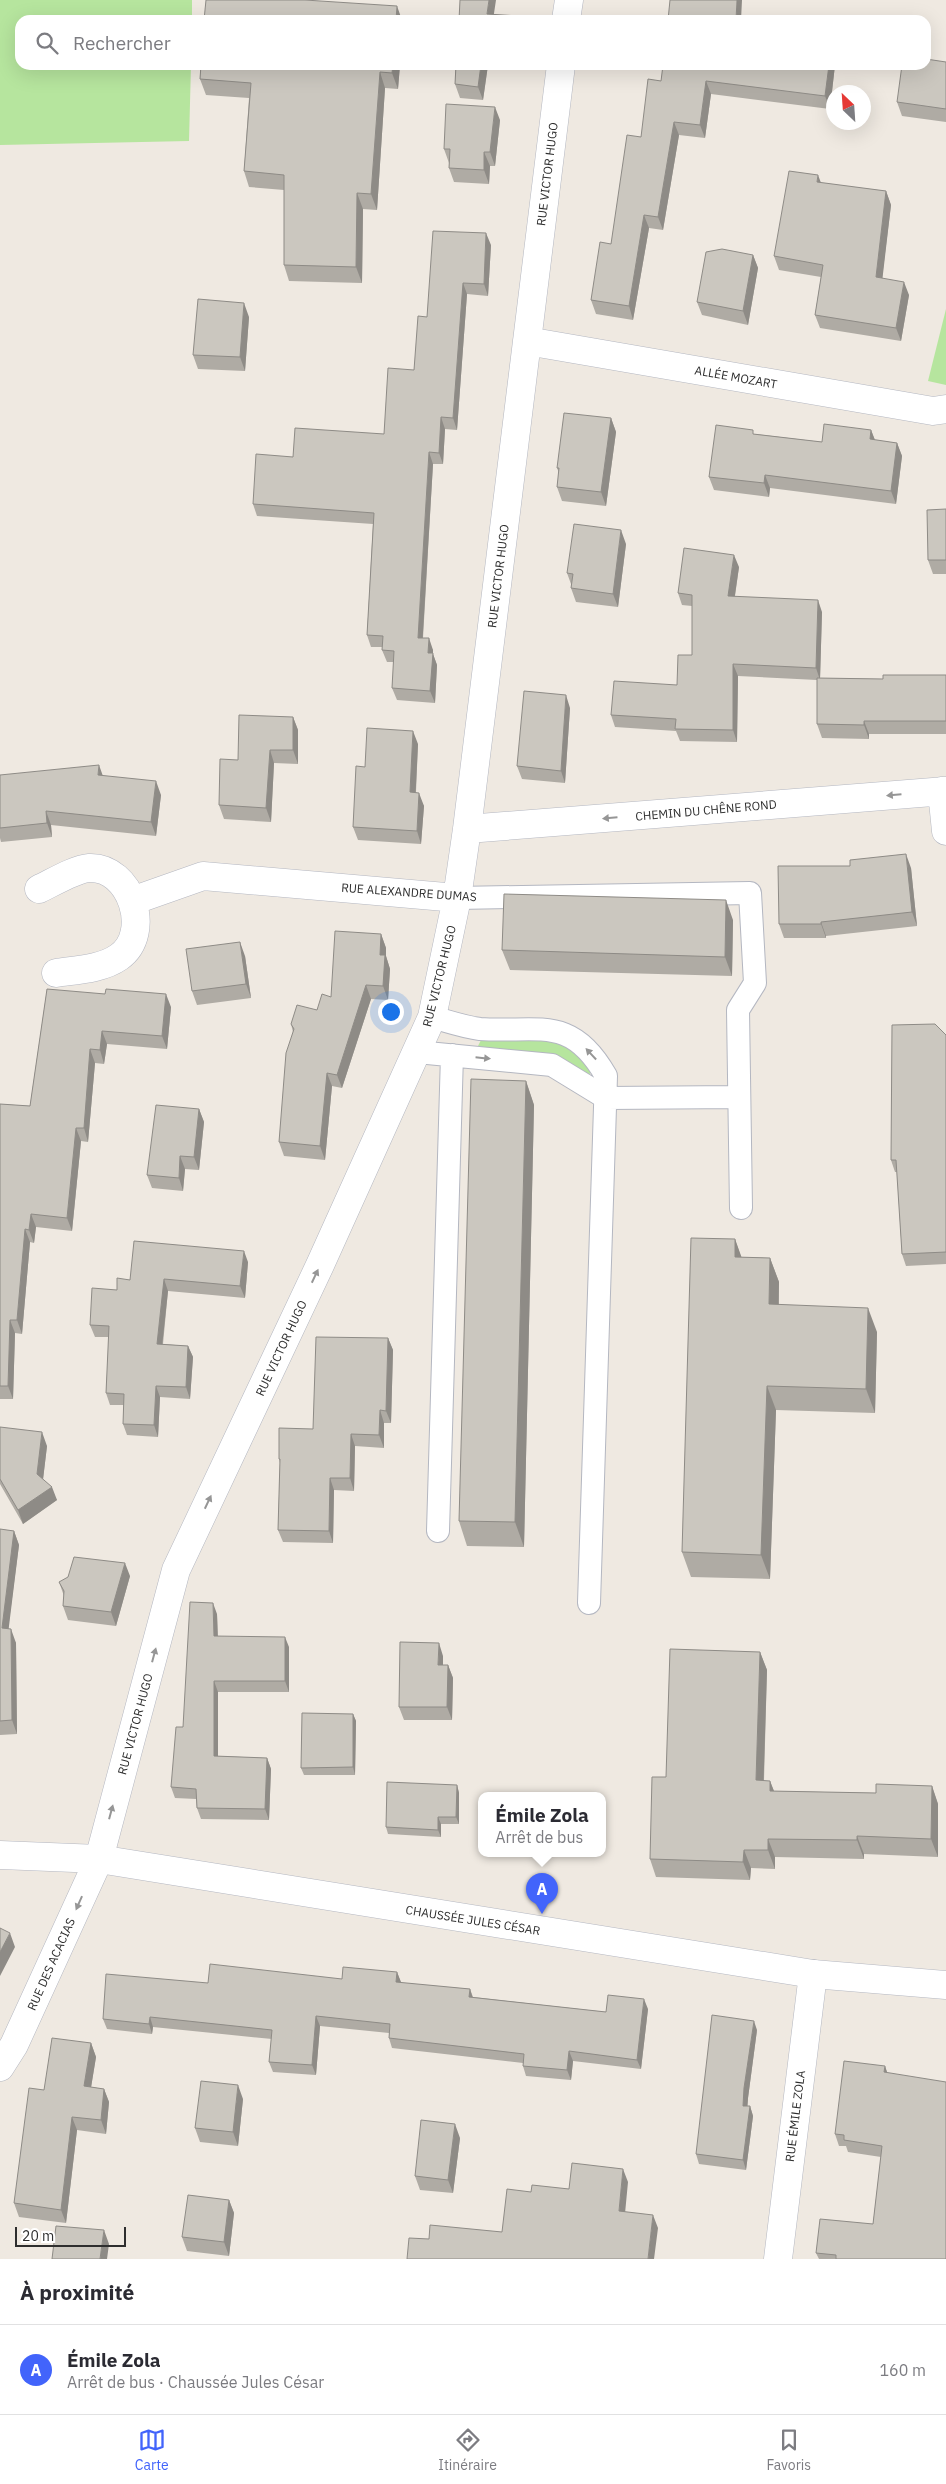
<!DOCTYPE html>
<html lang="fr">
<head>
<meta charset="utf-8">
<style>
	body { margin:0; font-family:"IBM Plex Sans",sans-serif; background:#f2f2f3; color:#2b2b33 }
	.compass { position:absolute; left:826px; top:85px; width:45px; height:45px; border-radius:50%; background:#fff; box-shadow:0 5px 20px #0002; rotate:335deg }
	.scale { position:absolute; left:15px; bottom:12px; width:111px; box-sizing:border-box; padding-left:5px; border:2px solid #2e2e2e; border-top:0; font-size:14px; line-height:18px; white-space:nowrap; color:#2e2e2e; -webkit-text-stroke:4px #fff; paint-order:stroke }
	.you { position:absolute; left:390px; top:1011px; width:18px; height:18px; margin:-12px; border:4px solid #fff; border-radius:50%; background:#1a73e8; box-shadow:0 0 0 8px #1a73e833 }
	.badge { display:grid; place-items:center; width:32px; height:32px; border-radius:50%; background:#4264fb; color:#fff; font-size:16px; font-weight:700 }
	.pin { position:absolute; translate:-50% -41px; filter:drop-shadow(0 1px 2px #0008) }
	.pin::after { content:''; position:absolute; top:26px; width:18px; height:15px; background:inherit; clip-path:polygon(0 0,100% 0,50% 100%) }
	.popup { position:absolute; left:478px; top:1792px; width:128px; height:65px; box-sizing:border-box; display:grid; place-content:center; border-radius:10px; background:#fff; filter:drop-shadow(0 1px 4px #0005); font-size:16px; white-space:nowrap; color:#7c7c81 }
	.popup b { font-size:19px; color:#2b2b33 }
	.popup::after { content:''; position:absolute; left:50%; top:100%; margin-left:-10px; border:10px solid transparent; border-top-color:#fff }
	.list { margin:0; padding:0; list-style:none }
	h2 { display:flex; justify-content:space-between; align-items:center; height:65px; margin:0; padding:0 20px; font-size:21px }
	h2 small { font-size:16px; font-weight:400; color:#7c7c81 }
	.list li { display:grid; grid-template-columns:32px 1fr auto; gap:15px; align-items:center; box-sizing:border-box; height:90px; padding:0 20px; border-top:1px solid #e1e1e2 }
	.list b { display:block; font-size:19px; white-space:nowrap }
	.list p { margin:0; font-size:16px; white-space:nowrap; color:#7c7c81 }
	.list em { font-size:16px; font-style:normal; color:#7c7c81 }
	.icon { flex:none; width:28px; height:28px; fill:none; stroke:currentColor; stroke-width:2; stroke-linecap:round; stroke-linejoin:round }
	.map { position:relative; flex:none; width:946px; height:2259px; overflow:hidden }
	.search { position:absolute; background:#fff; box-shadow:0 5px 20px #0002; left:15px; right:15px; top:15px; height:55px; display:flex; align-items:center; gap:12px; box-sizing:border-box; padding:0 18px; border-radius:15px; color:#7c7c81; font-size:19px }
	.sheet { height:155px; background:#fff }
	nav { display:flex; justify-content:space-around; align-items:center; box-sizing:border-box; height:70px; border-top:1px solid #e1e1e2; background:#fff; font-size:14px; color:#7c7c81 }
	nav a { display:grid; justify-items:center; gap:2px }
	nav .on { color:#4264fb }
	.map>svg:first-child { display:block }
</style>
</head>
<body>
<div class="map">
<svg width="946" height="2259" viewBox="0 0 946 2259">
	<rect width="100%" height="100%" fill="#efe9e1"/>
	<path fill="#b6e59e" d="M0,0h192v20h-172v45h171l-2,76 -189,4z
		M946,309v76l-18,-4z
		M482,1038l69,2 24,11 17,19 -3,5 -29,-18 -18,-4h-58l-6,-7z"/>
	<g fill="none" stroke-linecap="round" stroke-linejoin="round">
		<defs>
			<path id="service" d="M457,898l293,-5 5,90 -17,27 3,198
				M432,1017c15,4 32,10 48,12 58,4 91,-15 126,47l-17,527
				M417,1052l135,13 54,33 133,-1
				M438,1531l14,-476"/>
			<path id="minor" d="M566,20l3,-20
				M527,341l406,70 13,-2
				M942,791l4,40
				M467,829l479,-38
				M39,889c13,-6 36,-20 50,-21 42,-2 64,65 30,89 -17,12 -43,13 -63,16
				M132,901l71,-25 254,22
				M0,2067l14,-22 85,-186 77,-289 144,-305 112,-248 25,-119 10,-69 94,-764
				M778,2259l35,-285"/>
			<path id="tertiary" d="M0,1855l99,4 714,115 133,11"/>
		</defs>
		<use href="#service" stroke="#b4b7c1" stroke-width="24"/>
		<use href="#minor" stroke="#b4b7c1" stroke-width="29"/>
		<use href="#tertiary" stroke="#b4b7c1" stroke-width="29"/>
		<use href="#service" stroke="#fff" stroke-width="22"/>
		<use href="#minor" stroke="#fff" stroke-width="28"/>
		<use href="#tertiary" stroke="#fff" stroke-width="28"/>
	</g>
	<path fill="#afaba4" d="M946,62v60l-44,-6 -5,-14z
		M201,65h199l-2,24 -13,-1 -8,122 -14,-1 -1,74 -73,-2 -5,-16v-75l-35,-3 -5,-16 5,-73 -43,-3 -6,-16z
		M456,65h32l-5,35 -23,-2 -5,-14z
		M835,65l-5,44 -119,-15 -6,44 -26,-3 -16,95 -14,-2 -16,92 -37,-6 -5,-14 20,-56 30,-107 20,-56z
		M500,120l-5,46h-5l-1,18 -35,-2 -5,-14v-5l-5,-14z
		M821,183l65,8 5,14 -9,73 27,17 -8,46 -81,-13 -5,-13 6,-38 -42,-7 -5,-14z
		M491,245l-3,51 -21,-2 -10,136 -12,-1 -2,35h-10l-10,174 10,12v4l4,11 -2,38 -38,-3 -5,-12 2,-26h-7l-5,-12 1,-3h-12l-4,-12 6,-111 -116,-8 -4,-12 40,-47 91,-23 30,-64 13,-53z
		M753,255l5,13 -10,57 -46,-10 -5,-13z
		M249,317l-4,54 -47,-2 -5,-14z
		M611,418l5,14 -10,74 -44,-5 -5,-14 2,-14 -2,-5z
		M871,430l4,10 22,3 5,13 -6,48 -126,-16 -1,9 -55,-7 -5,-13 46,-43 67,8z
		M946,509v65h-13l-5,-14z
		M626,544l-8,63 -42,-5 -5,-14v-4l-4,-11z
		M739,567l-4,29 87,16 -2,66 63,1 63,-4v59h-77v5l-47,-1 -5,-14v-44l-79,-4 -1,66 -57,-1 -4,-10 -61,-4 -4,-12 66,-30 15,-30v-49l-10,-1 -4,-12z
		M570,708l-5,75 -43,-4 -5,-13z
		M293,717l5,13v34l-24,-1 -3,59 -47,-3 -5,-14 19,-45z
		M418,744l-2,48 8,14 -3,38 -63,-4 -5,-13 12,-60z
		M0,775l102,1 59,19 -5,41 -105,-11 1,12 -51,5 -1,-4z
		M911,868l6,58 -91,10v2h-42l-5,-14z
		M733,920l-1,56 -222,-6 -8,-20z
		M381,934l5,14v8l4,13 -2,31 -17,-1 -29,89 -10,-2 -7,74 -41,-4 -5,-14 14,-110 -2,-8 26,-14 14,-13z
		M245,956l6,42 -54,7 -5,-14z
		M47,989l124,18 -4,42 -60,-5 -3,20 -9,-1 -7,79 -7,-1 -9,90 -36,-4 -2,16 -4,-1 -8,92 -7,-1 -2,66h-13v-295l30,2z
		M946,1035v229l-40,2 -4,-12 -5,-82h-2l-4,-12z
		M526,1081l8,24 -10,442 -57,-1 -8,-25z
		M199,1109l5,13 -5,48 -14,-1 -2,22 -31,-3 -5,-13z
		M735,1239l6,18 29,1 9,24v23l98,27 -2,81 -99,-3 -6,169 -79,-2 -9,-25z
		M248,1262l-3,36 -77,-7 -5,53 25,2 5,11 -3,42 -30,-2 -2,40 -31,-2 -4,-11 1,-19h-14l-4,-12 3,-56h-14l-5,-12 27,-35 13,-10z
		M388,1338l5,12 -2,73h-7v25l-29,-2 -1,45 -20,-1 -1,53 -50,-1 -5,-12 2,-67 -1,-4 34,-30z
		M0,1427l47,19 -4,33 14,21 -34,24 -23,-40z
		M0,1529l14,2 5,14 -11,84 8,14 1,91 -17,1z
		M130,1576l-14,50 -48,-6 -5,-14 1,-10 -5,-14z
		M217,1614l1,22 71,11v45h-71v64l49,2 4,11 -2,51 -68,-1 -4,-11 -1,-9 -21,-1 -4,-11 12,-60z
		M760,1652l7,18 -3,111h6l4,10 102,2 56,-7 6,18v53l-74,-3v5l-89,-2v12l-24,-1 -1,12 -94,-3 -6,-18 16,-82z
		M443,1656v9h5l5,13 -1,42h-48l-5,-13z
		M353,1714l3,7 -1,54h-51l-3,-7z
		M457,1785l2,8v31h-18v13l-53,-3 -2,-7z
		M397,1972l4,11 69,6 3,8 133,15 42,-3 -7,60 -68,-8 -2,19 -45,-4 -3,-10v-3l-131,-15 -3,-10v-5l-69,-7 -4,49 -43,-3 -4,-10 3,-23 -119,-12 -1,7 -45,-5 -4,-10 105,-36 134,-4z
		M757,2030l-9,68 -1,8h3l3,10 -7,54 -47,-6 -3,-10z
		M91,2043l5,14 -5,30 13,2 5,13 -3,32 -29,-4 -11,93 -47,-6 -5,-14 30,-113z
		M885,2066l61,193h-127l-3,-6 57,-29 8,-67 -33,-5 -2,-6h-7l-4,-12z
		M243,2099l-5,47 -38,-4 -5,-14z
		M460,2138l-7,55 -33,-3 -5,-14z
		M229,2200l5,13 -5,43 -42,-5 -5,-14z"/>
	<path fill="#8e8b86" d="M489,0h7l-3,20 -6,-6z
		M737,0h5l-1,20h-5z
		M397,6l5,14h-6z
		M393,65h7l-2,24 -6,-16z
		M481,65h7l-5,35 -5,-13z
		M829,65h6l-5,44 -5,-13z
		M380,72l5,16 -8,122 -6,-16z
		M706,81l5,13 -6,44 -5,-13z
		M495,107l5,13 -5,46 -5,-14z
		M674,122l5,13 -16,95 -5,-13z
		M484,152l6,14 -1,18 -5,-14z
		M818,175l5,13 -6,-6z
		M886,191l5,14 -10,86 -5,-14z
		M357,193l6,16 -1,74 -6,-16z
		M644,215l5,13 -16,92 -4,-14z
		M486,233l5,12 -3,51 -4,-12z
		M753,255l5,13 -10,57 -5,-14z
		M904,282l5,13 -8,46 -5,-13z
		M463,283l4,11 -10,136 -4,-12z
		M244,303l5,14 -4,54 -5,-14z
		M441,417l4,12 -2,35 -4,-11z
		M611,418l5,14 -10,74 -5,-14z
		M871,430l5,13 -6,-4z
		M897,443l5,13 -6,48 -5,-13z
		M429,452l4,12 -11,185 -4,-11z
		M765,475l5,13 -1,9 -5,-14z
		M621,530l5,14 -8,63 -5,-13z
		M734,555l5,12 -6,41 -5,-12z
		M818,600l4,12 -2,68 -4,-12z
		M429,638l4,12v4l4,11 -2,38 -5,-12 -2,-38z
		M733,664l5,12 -1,66 -4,-12z
		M566,695l4,13 -5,75 -4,-12z
		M293,717l5,13v34l-5,-14z
		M864,721l5,13v5l-5,-14z
		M413,731l5,13 -3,61 -5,-13z
		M270,750l4,13 -3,59 -5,-14z
		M99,765l5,14 -6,-4z
		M156,781l5,14 -5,41 -5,-14z
		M419,793l5,13 -3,38 -4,-13z
		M46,811l5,14 1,12 -5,-14z
		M906,854l5,14 6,58 -5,-14z
		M726,900l7,20 -1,56 -7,-19z
		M821,922l5,14v2l-5,-14z
		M381,934l5,14v8l4,13 -2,31 -5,-14 -3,-31z
		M240,942l5,14 6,42 -5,-14z
		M366,985l5,14 -29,89 -5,-13z
		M166,994l5,13 -4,42 -5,-13z
		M102,1031l5,13 -3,20 -4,-14z
		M90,1049l5,14 -7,79 -4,-14z
		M327,1073l5,13 -7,74 -5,-14z
		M526,1081l8,24 -10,442 -9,-25z
		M199,1109l5,13 -5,48 -5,-13z
		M76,1128l5,13 -9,90 -5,-13z
		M180,1156l5,13 -2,22 -4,-13z
		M31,1214l5,13 -2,16 -5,-13z
		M25,1229l5,13 -8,92 -5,-14z
		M735,1239l9,25 -9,-7z
		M244,1251l4,11 -3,36 -5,-12z
		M770,1258l9,24 -1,47 -9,-25z
		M164,1279l4,12 -7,65 -4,-12z
		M868,1308l9,24 -2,81 -9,-24z
		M10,1320l5,13 -2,66 -5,-13z
		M388,1338l5,12 -2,73 -5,-12z
		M188,1346l5,11 -3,42 -4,-12z
		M156,1386l4,11 -2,40 -4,-12z
		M767,1386l9,24 -6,169 -9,-24z
		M380,1410l4,13v25l-5,-13z
		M42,1432l5,14 -5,42 -5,-14z
		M351,1434l4,12 -1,45 -4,-13z
		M330,1478l4,12 -1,53 -4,-12z
		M52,1487l5,13 -34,24 -5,-14z
		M14,1531l5,14 -12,97 -5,-14z
		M125,1563l5,13 -14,50 -5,-14z
		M213,1603l4,11 1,33 -4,-11z
		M11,1629l5,14 1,91 -5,-14z
		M285,1637l4,10v45l-4,-11z
		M439,1643l4,13v22l-5,-13z
		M760,1652l7,18 -4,129 -7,-19z
		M448,1665l5,13 -1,42 -5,-13z
		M214,1681l4,11v75l-4,-11z
		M353,1714l3,7 -1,54 -2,-8z
		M267,1758l4,11 -2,51 -4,-11z
		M770,1781l7,18 -7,-8z
		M457,1785l2,8v31l-3,-7z
		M932,1786l6,18v53l-7,-18z
		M438,1817l3,7v13l-3,-7z
		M857,1836l7,18v5l-7,-19z
		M768,1839l7,18v12l-7,-19z
		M744,1850l7,18 -1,12 -7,-18z
		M10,1933l5,14 -15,29v-24z
		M397,1972l4,10 -1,10 -4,-10z
		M470,1989l3,10 -4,-2z
		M644,1999l4,10 -7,60 -4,-9z
		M316,2016l4,10 -4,49 -4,-10z
		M150,2017l3,10 -1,7 -3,-10z
		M754,2021l3,9 -9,68 -1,17 -4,-9 1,-18z
		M91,2043l5,14 -7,43 -5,-14z
		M569,2051l4,10 -2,19 -4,-10z
		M885,2066l4,12 -5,-6z
		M238,2085l5,14 -5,47 -5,-14z
		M104,2089l5,13 -3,32 -5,-14z
		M750,2106l3,10 -7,54 -3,-10z
		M72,2117l5,13 -11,93 -5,-13z
		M455,2124l5,14 -7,55 -5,-13z
		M623,2169l5,13 -4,42 -5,-13z
		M229,2200l5,13 -5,43 -5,-14z
		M653,2215l5,13 -4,31h-6z
		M104,2230l5,14 -2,15h-7z"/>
	<path fill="#cbc7bf" stroke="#8e8b86" d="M206,0h99l92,6 -1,14h-192z
		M460,0h29l-2,14 48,3 -1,3h-75z
		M670,0h67l-1,20h-68z
		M926,59l20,3v47l-49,-7 5,-37h24z
		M201,65h192l-1,8 -12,-1 -9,122 -14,-1 -1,74 -72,-2v-90l-40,-4 7,-88 -51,-4z
		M456,65h25l-3,22 -23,-3z
		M663,65h166l-4,31 -119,-15 -6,44 -26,-3 -16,95 -14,-2 -15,91 -38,-6 9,-58 11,2 16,-109 14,2 7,-58 13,2z
		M446,104l49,3 -5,45h-6v18l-35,-2 1,-19h-6z
		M789,171l29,4 -1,7 69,9 -10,86 28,5 -8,46 -81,-13 8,-50 -49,-9z
		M433,231l53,2 -2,51 -21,-1 -10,135 -12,-1 -2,36 -10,-1 -11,186h11l-1,15h5l-3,38 -38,-3 2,-37 -12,-1 1,-14 -16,-1 7,-122 -121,-9 3,-50 37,3 2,-29 89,6 4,-66 26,2 4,-54 9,1z
		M722,249l31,6 -10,56 -46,-9 9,-50z
		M198,299l46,4 -4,54 -47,-2z
		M564,413l47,5 -10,74 -44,-5 2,-19h-2z
		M824,424l47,6 -1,9 27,4 -6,48 -126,-16 -1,8 -55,-6 7,-52 37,5v4l69,8z
		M946,509v51h-18l-1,-50z
		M574,524l47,6 -8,64 -42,-6 2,-14 -6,-1z
		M684,548l50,7 -6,41 90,4 -2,68 -83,-4v66l-58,-1 1,-10 -65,-4 3,-34 63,4 1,-30h14v-60l-14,-2z
		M883,675h63v46h-82v4l-47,-1v-46l66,1z
		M524,691l42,4 -5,76 -44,-5z
		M239,715l54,2v33h-23l-4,58 -47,-3 1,-46 18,1z
		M367,728l46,3 -3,61 9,1 -2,38 -64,-4 3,-61 9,1z
		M99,765l-1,10 58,6 -5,41 -105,-11 1,12 -47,5v-53z
		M906,854l6,58 -91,10v2h-42l-1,-58h72v-6z
		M504,894l222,6 -1,57 -223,-7z
		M335,931l46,3 -1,21h5l-2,31 -17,-1 -29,90 -10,-2 -7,73 -41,-4 7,-89 8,-24 -3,-5 6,-19 20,5 5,-16 9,3z
		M240,942l6,42 -54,7 -6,-42z
		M47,989l58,5 1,-5 60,5 -4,42 -60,-5 -2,19 -10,-1 -6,79h-8l-9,90 -36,-4 -2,16 -4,-1 -8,91h-7l-2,66h-8v-282l30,2z
		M935,1024l11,11v217l-44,2 -6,-94h-5l1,-135z
		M471,1079l55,2 -11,441 -56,-1z
		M156,1105l43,4 -5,48 -14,-1 -1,22 -32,-3z
		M691,1238l44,1v18l35,1 -1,46 99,4 -2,81 -99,-3 -6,169 -79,-3z
		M134,1241l110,10 -4,35 -76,-7 -7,65 31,2 -2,41 -30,-1 -2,39 -31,-1 1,-30 -18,-1 3,-67 -19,-1 2,-37 25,2v-12l13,2z
		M316,1337l72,1 -2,73 -6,-1 -1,25 -28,-1 -1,44h-20l-1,53 -51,-1 2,-71h-1v-31l34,1z
		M0,1427l42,5 -5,42 15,13 -34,23 -18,-31z
		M0,1529l14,2 -12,97 9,1 1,91 -12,1z
		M74,1557l51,6 -14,49 -48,-6 1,-15 -5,-9 9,-5z
		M190,1602l23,1 1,33 71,1v44h-71v75l53,2 -2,51 -68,-1 -1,-19 -25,-2 5,-60h7z
		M400,1642l39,1 -1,22h10l-1,42h-48z
		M670,1649l90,3 -4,128 14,1v10l106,2v-9l56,2 -1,53 -74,-3v4l-89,-1v11h-24l-1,12 -93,-3 2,-82h14z
		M302,1713l51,1v53l-52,1z
		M387,1782l70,3 -1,32h-18v13l-52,-3z
		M0,1928l10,5 -10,19z
		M210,1964l132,15 1,-12 54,5 -1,10 74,7 -1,8 137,15 2,-17 36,4 -7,61 -68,-9 -2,19 -44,-4 1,-12 -135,-16 1,-14 -74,-8 -4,49 -43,-3 3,-32 -122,-13 -1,7 -46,-5 3,-45 102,9z
		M712,2015l42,6 -10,67 -1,18h7l-7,54 -47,-6z
		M52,2038l39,5 -7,43 20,3 -3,31 -29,-3 -11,93 -47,-7 15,-115 15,2z
		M844,2061l41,5 -1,6 62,10v177h-110v-4l-20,-2 4,-34 53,5 9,-78 -38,-6v-5l-9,-1z
		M201,2081l37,4 -5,47 -38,-4z
		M421,2120l34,4 -7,56 -33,-4z
		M572,2163l51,6 -4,42 34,4 -5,44h-241l2,-21 20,1 1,-14 72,7 5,-43 24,3 1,-7 37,4z
		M188,2195l41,5 -5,42 -42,-5z
		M56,2226l48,4 -4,29h-48z"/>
	<defs><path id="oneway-solid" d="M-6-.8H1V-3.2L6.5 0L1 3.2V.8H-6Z" transform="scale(1.25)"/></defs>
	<g fill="#969696">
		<use href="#oneway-solid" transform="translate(894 795) rotate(175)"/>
		<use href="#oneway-solid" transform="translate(610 818) rotate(175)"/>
		<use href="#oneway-solid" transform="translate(591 1054) rotate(-133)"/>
		<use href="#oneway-solid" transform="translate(483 1058) rotate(6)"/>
		<use href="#oneway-solid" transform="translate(315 1276) rotate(-65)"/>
		<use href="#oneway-solid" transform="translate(208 1502) rotate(-65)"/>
		<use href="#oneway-solid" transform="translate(154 1655) rotate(-75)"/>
		<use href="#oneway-solid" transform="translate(111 1812) rotate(-75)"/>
		<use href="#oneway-solid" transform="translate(79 1903) rotate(114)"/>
	</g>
	<g text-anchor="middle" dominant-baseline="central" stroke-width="4.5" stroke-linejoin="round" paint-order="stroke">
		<g font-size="12" fill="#2e2e2e" stroke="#fff">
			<text transform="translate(547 174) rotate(-83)">RUE VICTOR HUGO</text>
			<text transform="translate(736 377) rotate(10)">ALLÉE MOZART</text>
			<text transform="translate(498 576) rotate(-83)">RUE VICTOR HUGO</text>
			<text transform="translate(706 810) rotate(-5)">CHEMIN DU CHÊNE ROND</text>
			<text transform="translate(409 892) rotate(4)">RUE ALEXANDRE DUMAS</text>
			<text transform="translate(439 976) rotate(-76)">RUE VICTOR HUGO</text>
			<text transform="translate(281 1348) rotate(-65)">RUE VICTOR HUGO</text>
			<text transform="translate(135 1724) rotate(-75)">RUE VICTOR HUGO</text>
			<text transform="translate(473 1920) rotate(9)">CHAUSSÉE JULES CÉSAR</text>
			<text transform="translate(51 1964) rotate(-66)">RUE DES ACACIAS</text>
			<text transform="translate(795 2116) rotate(-83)">RUE ÉMILE ZOLA</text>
		</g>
	</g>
</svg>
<svg class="compass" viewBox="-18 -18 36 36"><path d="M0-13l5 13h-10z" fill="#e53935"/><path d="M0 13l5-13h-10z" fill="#7c7c81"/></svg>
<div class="scale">20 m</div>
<div class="you"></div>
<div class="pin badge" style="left:542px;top:1914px">A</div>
<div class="popup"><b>Émile Zola</b>Arrêt de bus</div>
<div class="search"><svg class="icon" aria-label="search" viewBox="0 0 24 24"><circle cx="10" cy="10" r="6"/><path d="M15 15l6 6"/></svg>Rechercher</div>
</div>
<section class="sheet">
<h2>À proximité<small></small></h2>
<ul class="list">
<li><span class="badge">A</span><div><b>Émile Zola</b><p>Arrêt de bus · Chaussée Jules César</p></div><em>160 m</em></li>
</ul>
</section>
<nav>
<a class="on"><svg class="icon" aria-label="map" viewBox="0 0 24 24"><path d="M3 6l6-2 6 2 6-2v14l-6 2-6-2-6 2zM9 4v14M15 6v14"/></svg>Carte</a>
<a><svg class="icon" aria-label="directions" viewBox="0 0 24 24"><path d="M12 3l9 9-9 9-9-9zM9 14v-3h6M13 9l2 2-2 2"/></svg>Itinéraire</a>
<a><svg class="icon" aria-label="saved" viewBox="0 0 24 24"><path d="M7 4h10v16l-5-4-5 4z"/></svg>Favoris</a>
</nav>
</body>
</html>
